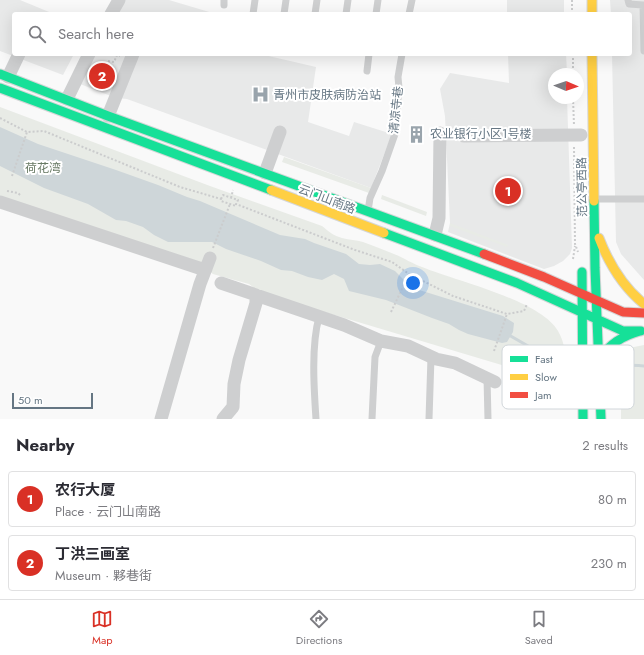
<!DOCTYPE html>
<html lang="en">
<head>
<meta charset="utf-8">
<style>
	body { margin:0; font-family:Jost,"Noto Sans SC",sans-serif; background:#f7f7f7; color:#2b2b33 }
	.compass { position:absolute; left:548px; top:68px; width:36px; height:36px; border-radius:50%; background:#fff; box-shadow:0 4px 16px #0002; rotate:92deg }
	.scale { position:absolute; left:12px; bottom:10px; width:81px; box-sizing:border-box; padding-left:4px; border:2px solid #657683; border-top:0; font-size:11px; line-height:14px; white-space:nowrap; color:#657683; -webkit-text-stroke:3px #fff; paint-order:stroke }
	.you { position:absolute; left:413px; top:283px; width:14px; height:14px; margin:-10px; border:3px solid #fff; border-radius:50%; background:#1a73e8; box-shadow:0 0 0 6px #1a73e833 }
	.badge { display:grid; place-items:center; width:26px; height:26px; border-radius:50%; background:#d93025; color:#fff; font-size:13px; font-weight:700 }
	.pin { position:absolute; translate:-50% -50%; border:2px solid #fff; box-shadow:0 1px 4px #0006 }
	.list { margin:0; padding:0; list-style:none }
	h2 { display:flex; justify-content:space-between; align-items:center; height:52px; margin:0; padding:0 16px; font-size:17px }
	h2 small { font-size:13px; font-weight:400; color:#7c7c81 }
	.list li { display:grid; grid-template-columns:26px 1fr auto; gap:12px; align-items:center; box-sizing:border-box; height:56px; margin:0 8px 8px; padding:0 8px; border:1px solid #e1e1e2; border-radius:4px }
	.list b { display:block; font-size:15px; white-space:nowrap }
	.list p { margin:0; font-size:13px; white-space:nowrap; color:#7c7c81 }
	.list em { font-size:13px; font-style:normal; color:#7c7c81 }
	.icon { flex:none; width:22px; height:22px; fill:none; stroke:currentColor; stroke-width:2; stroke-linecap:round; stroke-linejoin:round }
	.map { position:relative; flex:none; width:644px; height:419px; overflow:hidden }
	.search { position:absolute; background:#fff; box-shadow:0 4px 16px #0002; left:12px; right:12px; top:12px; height:44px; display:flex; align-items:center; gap:10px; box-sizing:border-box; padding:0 14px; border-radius:4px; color:#7c7c81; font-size:15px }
	.sheet { height:180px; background:#fff }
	nav { display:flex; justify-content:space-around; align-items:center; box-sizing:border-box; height:56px; border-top:1px solid #e1e1e2; background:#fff; font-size:11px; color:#7c7c81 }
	nav a { display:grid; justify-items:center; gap:2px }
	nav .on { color:#d93025 }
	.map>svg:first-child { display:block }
</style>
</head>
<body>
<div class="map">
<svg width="644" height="419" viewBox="0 0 644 419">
	<rect width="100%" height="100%" fill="#f9f9f9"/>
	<path fill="#e8e9e9" d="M0,0h20l34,14h-40v40h60l-11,21 -63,-24z
		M124,0h45l47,14h-101z
		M507,0h57v14h-57z
		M610,0h34v280l-23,-26 -5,-12 -4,-188h18v-40h-19z
		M92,54h168l56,13 -8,55 41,14 5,-14 38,12 -21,54 -244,-89 -11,-1 -36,-14z
		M508,54h58l1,20h-13v24h13l5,150 -2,6 -7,7 -9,5 -10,3 -96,-37 2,-9 -5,-107 -5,-27 10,-16 59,10z"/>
	<path fill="#e8ebe6" d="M0,107l210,79 112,40c6,5 12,10 20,12 8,2 14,2 21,4 11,4 21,8 31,12 10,4 19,10 28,13 34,14 118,33 136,64 9,15 8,33 8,50l-14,-1 -291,-87 -12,-9 -36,-10 -7,-5 -206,-73z
		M284,157l87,31 -2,5 -87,-31z
		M382,195l45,17 -1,4 -45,-17z
		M450,223l58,22 -1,2 -57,-21z
		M644,345v74h-23v-60l8,-10 5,-2z"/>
	<path fill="#ced6d9" d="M0,127l38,17 78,26 42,15 29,12 13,4 80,34 25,4 9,4 32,11 13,10 11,1 10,-1 15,7 13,13 8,5 87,27 11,7 -1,9 -6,10 -5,1 -34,-9 -9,-4 -10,-6 -17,-6 -46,-18 -37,-9 -5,-12 -10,-5 -12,6 -14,-3 -16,-6 -11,-1 -20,-9 -35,-12 -14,-7h-44l-14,-7 -11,-8 -17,-6 -10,-1 -28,-16 -44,-16 -44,-22z"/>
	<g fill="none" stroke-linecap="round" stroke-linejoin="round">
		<path stroke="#ced6d9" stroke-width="3" d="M507,334l28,16 15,12 25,1
			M607,366c12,0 25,-2 37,0"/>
		<defs>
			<path id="fast" d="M0,74l108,42 376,138
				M0,88l271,102
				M594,201l1,67 6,151
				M384,233l133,50 106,48h18
				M582,272l1,147
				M599,359c11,-15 23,-23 41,-28"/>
			<path id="slow" d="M592,0v14
				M592,54l2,147
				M271,190l113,43
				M599,238c10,26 23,48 45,66"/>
			<path id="jam" d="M484,254l60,23 79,35 21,1"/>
		</defs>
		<use href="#fast" stroke="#d5d6d7" stroke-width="11"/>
		<use href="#slow" stroke="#d5d6d7" stroke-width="11"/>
		<use href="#jam" stroke="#d5d6d7" stroke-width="11"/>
		<path stroke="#cbcccd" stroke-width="2" stroke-dasharray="2 2" stroke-linecap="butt" d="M572,0v14
			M573,54v20
			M108,61l6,1 3,-7 3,1
			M573,98l1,27
			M0,118l27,14 17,-1 136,56 41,12v2l15,5v-2l119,46 37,12 17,12 44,22 54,18 17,-3 3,-7
			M574,147l1,97 3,8
			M12,176l15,-44
			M7,191l11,2 3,3
			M231,198l2,-8
			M221,199l2,-4 15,5 -2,4
			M213,248l17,-44
			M573,259l2,-13
			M391,312l18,-38
			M494,351l13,-37"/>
		<path stroke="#cecfd0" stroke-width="7" d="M628,0l1,4 14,1 1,46
			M224,5v-5
			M253,14l2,-14
			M284,14l2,-14
			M315,14l2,-14
			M346,14l2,-14
			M376,14l2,-14
			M409,14l3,-14
			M367,71l2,-17
			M596,199h48
			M368,211l2,-13 12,-27 13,-37 4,-46 -1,-11 4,-23
			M487,378l1,41
			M316,419c-2,-30 -5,-73 3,-102
			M372,419l3,-62 6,-16
			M429,419l2,-62"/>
		<path stroke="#cecfd0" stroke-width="13" d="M111,14l8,-14
			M8,77l11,-23
			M67,99l22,-45
			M108,116l25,-62
			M464,136l117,-1
			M265,173l15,-41
			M0,202l199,66 7,1
			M435,235l4,-17 1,-85
			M221,283l123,42 37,16 27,5 28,13 19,4 40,19
			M161,419l39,-135 10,-26
			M223,419l10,-12 1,-23 5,-24 17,-57v-8"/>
		<use href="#fast" stroke="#16e098" stroke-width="9"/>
		<use href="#slow" stroke="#ffcf43" stroke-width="9"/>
		<use href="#jam" stroke="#f24e42" stroke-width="9"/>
	</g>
	<defs>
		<symbol id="hospital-bare" viewBox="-9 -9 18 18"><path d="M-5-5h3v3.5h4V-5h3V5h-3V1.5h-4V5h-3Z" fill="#99a4ac" stroke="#fff" stroke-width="2.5" paint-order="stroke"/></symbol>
		<symbol id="building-bare" viewBox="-9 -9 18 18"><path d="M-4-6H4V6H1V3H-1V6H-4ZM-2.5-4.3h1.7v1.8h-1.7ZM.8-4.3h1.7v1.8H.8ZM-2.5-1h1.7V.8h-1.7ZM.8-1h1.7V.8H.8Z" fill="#99a4ac" stroke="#fff" stroke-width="2.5" paint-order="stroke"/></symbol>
	</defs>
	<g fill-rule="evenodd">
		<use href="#hospital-bare" x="248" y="82" width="25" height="25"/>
		<use href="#building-bare" x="404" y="122" width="25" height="25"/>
	</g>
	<g text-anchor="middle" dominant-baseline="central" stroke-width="4" stroke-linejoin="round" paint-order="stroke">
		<g font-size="12" fill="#657683" stroke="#fff" text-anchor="start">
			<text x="273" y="95">青州市皮肤病防治站</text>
			<text x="430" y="134">农业银行小区1号楼</text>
		</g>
		<g font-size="12" fill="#657683" stroke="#fff">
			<text transform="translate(396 110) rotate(-84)">清凉寺巷</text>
			<text transform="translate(582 187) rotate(-91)">范公亭西路</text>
			<text transform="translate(327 199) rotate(21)">云门山南路</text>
		</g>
		<g font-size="12" fill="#687a64" stroke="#fff">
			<text x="43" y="168">荷花湾</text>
		</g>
	</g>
	<rect x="502" y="345" width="132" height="64" rx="6" fill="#fff" stroke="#d1d6da" stroke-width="1"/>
	<rect x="510" y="356" width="18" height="6" fill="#16e098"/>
	<rect x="510" y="374" width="18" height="6" fill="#ffcf43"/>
	<rect x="510" y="392" width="18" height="6" fill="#f24e42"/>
	<g font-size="11" fill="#657683">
		<text x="535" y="363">Fast</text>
		<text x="535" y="381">Slow</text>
		<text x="535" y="399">Jam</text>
	</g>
</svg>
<svg class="compass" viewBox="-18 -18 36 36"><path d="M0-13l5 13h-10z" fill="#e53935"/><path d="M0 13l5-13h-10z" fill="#7c7c81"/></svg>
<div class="scale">50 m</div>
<div class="you"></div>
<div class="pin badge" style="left:508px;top:191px">1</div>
<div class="pin badge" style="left:102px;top:76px">2</div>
<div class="search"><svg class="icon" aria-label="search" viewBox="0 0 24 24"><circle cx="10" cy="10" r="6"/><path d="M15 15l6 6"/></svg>Search here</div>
</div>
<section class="sheet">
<h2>Nearby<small>2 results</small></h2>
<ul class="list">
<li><span class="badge">1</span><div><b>农行大厦</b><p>Place · 云门山南路</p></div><em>80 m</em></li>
<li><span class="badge">2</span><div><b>丁洪三画室</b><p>Museum · 夥巷街</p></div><em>230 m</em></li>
</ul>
</section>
<nav>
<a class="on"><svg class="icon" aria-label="map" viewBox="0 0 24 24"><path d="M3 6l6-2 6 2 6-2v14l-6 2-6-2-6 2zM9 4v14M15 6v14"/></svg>Map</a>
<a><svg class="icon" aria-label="directions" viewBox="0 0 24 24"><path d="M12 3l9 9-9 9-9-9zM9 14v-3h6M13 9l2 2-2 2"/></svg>Directions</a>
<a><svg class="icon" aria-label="saved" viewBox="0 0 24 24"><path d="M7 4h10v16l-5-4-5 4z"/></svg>Saved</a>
</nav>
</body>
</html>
